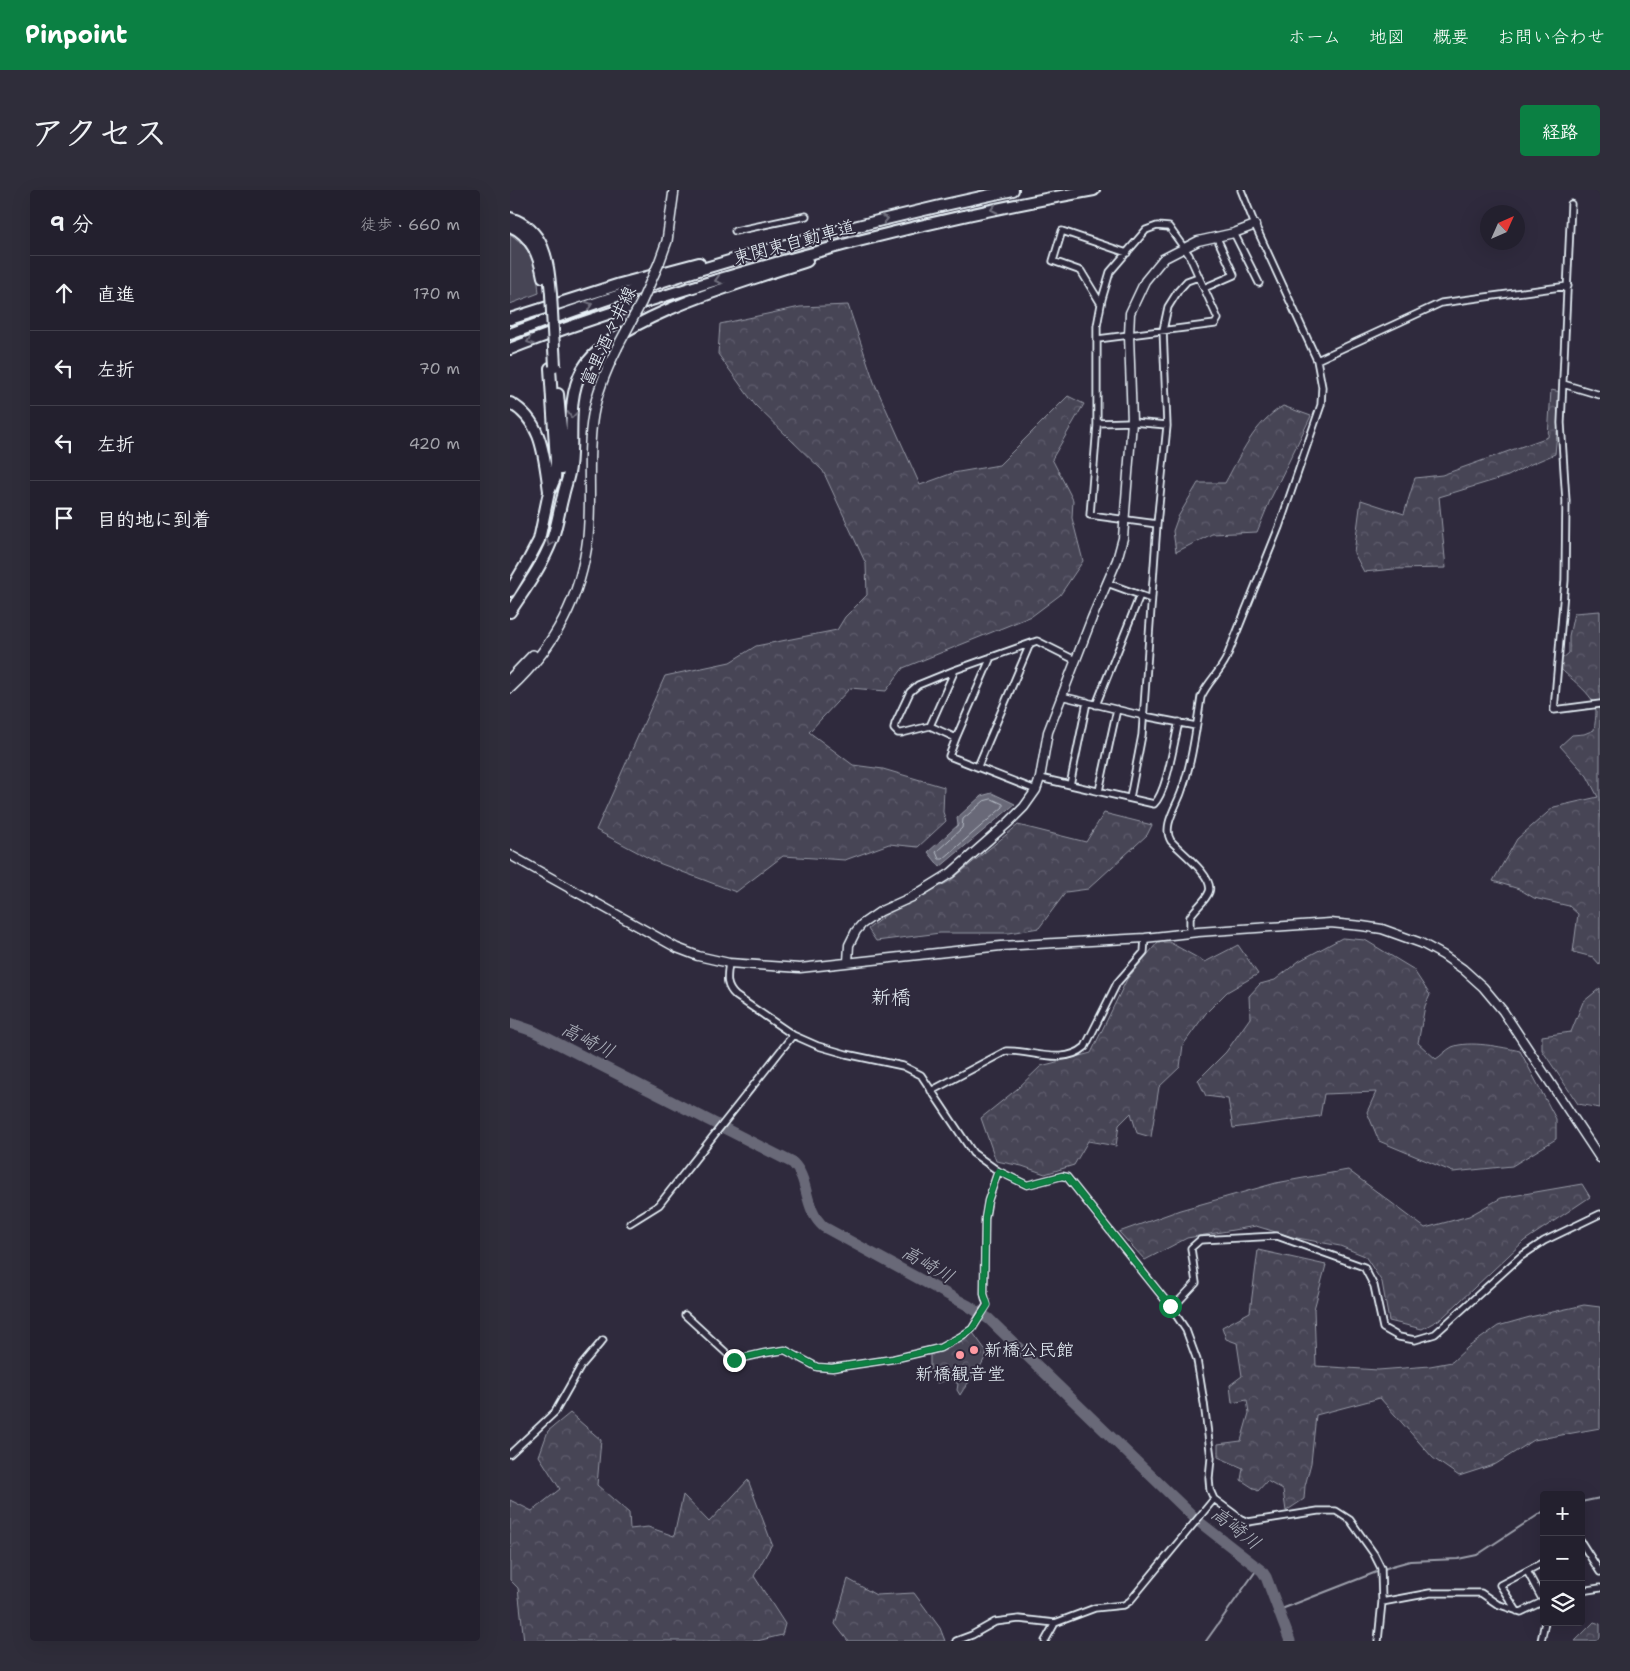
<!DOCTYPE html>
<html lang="ja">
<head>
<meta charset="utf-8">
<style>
	body { margin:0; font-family:"Shantell Sans","Klee One",sans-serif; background:#2f2d3a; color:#f1f3f6 }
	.controls { position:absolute; right:15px; bottom:15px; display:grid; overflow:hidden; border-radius:5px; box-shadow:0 5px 20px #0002 }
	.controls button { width:45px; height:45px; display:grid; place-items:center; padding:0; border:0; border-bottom:1px solid #403e4a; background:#23202e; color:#f1f3f6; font:25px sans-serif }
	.compass { position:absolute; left:970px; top:15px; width:45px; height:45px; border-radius:50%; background:#23202e; box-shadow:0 5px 20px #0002; rotate:45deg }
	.stop { position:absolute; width:15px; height:15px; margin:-11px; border:4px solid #0b8043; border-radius:50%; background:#fff }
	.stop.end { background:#0b8043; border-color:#fff; box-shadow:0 1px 5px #0008 }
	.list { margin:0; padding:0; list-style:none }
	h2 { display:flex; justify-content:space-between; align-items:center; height:65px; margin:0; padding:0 20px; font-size:21px }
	h2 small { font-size:16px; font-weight:400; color:#a3a3aa }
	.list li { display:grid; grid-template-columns:32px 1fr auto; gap:15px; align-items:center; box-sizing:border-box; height:75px; padding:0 20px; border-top:1px solid #403e4a }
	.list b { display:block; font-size:19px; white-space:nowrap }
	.list em { font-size:16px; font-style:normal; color:#a3a3aa }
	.icon { flex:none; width:28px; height:28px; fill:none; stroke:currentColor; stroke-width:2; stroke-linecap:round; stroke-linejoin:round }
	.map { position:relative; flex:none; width:1090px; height:1451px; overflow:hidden; border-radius:5px }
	header { display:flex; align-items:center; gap:30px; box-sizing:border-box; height:70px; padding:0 25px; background:#0b8043; color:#fff }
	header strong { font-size:24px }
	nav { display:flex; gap:28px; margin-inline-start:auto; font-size:18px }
	.intro { display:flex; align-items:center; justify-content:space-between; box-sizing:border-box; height:120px; padding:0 30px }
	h1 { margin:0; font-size:35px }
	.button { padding:12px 22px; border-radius:5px; background:#0b8043; color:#fff; font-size:18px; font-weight:700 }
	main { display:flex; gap:30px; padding:0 30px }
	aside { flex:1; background:#23202e; border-radius:5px; box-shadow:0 5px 20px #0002 }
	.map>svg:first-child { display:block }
</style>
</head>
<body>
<header>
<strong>Pinpoint</strong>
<nav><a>ホーム</a><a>地図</a><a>概要</a><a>お問い合わせ</a></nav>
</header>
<div class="intro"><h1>アクセス</h1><a class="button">経路</a></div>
<main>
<aside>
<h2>9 分<small>徒歩 · 660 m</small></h2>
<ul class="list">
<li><svg class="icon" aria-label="ahead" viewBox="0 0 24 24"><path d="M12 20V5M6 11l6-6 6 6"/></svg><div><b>直進</b></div><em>170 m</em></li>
<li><svg class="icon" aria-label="left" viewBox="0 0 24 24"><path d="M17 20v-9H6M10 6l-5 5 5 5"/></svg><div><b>左折</b></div><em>70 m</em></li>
<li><svg class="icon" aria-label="left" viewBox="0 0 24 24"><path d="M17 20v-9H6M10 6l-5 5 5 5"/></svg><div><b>左折</b></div><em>420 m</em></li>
<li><svg class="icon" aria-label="arrive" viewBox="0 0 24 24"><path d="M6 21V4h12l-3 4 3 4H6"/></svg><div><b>目的地に到着</b></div></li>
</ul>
</aside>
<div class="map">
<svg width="1090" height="1451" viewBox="0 0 1090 1451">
	<defs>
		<pattern id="forest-crowns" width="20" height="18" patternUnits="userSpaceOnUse" patternTransform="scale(1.25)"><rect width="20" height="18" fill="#464455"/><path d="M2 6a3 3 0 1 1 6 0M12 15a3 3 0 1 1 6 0" fill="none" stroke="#615f6e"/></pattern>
	</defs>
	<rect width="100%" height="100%" fill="#2f2a3d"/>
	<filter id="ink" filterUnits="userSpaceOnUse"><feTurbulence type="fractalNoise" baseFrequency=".02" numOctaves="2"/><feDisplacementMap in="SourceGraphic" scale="10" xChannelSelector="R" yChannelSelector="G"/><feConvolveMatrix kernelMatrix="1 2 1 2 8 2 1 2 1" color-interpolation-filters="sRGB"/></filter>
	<g filter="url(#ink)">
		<path fill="#464455" stroke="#979aa6" d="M0,44c25,18 26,30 29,59l-29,11z"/>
		<path fill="url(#forest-crowns)" stroke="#979aa6" d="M338,115l26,77 46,103 33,-12 46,-8 69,-69 16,8 -32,55 21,41 -1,18 11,43 -23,34 -28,21 -129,52 -17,23 -36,-3 -41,44 44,33 30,4 61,18 -1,25 3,9 -28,26 -29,-3 -44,16 -62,-4 -47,36 -80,-30 -60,-32 69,-154 65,-14 26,-16 81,-16 8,-13 22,-22 -1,-31 -43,-93 -68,-66 -37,-51 2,-30 80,-17z
			M1041,200l10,2 -6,62 -26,11 -21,11 -69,21 7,71 -52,1 -30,3 -10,-19 7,-53 43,14 11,-36 27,-3 106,-38z
			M773,216l28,10 -40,82 -14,34 -45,2 -36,18 -3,-21 5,-14 20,-34h27c16,-29 29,-60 58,-77z
			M1090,421v354l-7,-8 -20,-5 5,-38 -9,-8 -35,-8 -15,-9 -26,-8 24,-42 37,-32 44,-10 -11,-21 -27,-30 12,-11 12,-1 10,-4c1,-6 2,-13 2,-19 -1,-17 -29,-34 -40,-47l13,-11v-17l5,-23z
			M594,623l48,12 -5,10 -59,54 -22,3 -27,36 -30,5h-69l-64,8 -8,-12 19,-15 63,-33 68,-56 68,17z
			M832,748l23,2 48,29 17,26 -5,11 -7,37 18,16c5,-3 10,-9 16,-12 17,-7 50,0 68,4l36,68v20l-44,27 -59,6 -74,-31 -12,-29 9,-20 -52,2 -4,22 -87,12 -5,-29 -22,-3 -8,-16 28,-28 24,-34 -1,-22 11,-12 15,-4 24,-19z
			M648,752h11l36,20 33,-17 20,29 -31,18 -21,21 -23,32 -3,22 -21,20 -8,50 -14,-4 -6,-20 -12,12 -3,21 -28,-5 -14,24 -29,9 -23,-8 -26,-5 -15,-43 36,-29 24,-23 50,-13 36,-74z
			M1090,798v120l-22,-4 -36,-54v-14l29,-4 12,-30z
			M838,980l77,58 44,-12 32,-18 81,-14 8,13 -66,44 -82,77 -20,11 -33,-8 -7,-39 -17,-26 -25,-10 -48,-9 -36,-11 -69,12 -42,22 -26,-28 61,-22 96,-27z
			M748,1060l68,15 -12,44 2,57 62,4 52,-4 22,-4 15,-14 31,-22 32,-9 54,-12 16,2v121l-66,12 -38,24 -37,12 -26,-18 -53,-60 -64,17 -5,48 -6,23 -1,13 -18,12 -3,-21 -16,-9 -9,10 -17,-11 2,-12 -25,-11v-13l23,-3 8,-28 -2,-13 -15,3 -2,-18 12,-9 -5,-33 -11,-4 -4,-12 28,-15z
			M461,1140l16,22c-4,15 -19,29 -27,43l-3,-5 1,-6 -7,-5 -14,4 -7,-12v-19z
			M60,1223l31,27 -4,45 32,28 1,16 18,-2 26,9 9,-41 26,27 39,-42 24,64 -18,32 31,48 -3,11 -25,6h-233l-6,-53 -8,-8v-80l22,11 28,-22 -21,-33 9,-25z
			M338,1389l28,16 38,-2 26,35 5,13h-97l-13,-17z
			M1084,1432l6,2v17h-25z"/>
		<path fill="#696978" stroke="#9c9fab" d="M482,603l23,11 -75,63 -12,-15 30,-27 -1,-7 24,-22z"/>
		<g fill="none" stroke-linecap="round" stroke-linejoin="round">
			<path stroke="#b5bbc5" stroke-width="1" d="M482,609l11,5v3l-60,52h-4l-3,-7 26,-24 1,-9 21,-18z"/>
			<path stroke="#9c9fab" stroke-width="2" d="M1071,1312l19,-4
				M769,1420l113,-44 18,-5 48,-2 19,-4 67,-44
				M696,1451l52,-73"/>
			<path stroke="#696978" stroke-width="11" d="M0,833l23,8 260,132c17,17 10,46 31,64l143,78 22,14 209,202 64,50 4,6 24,64"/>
			<defs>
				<path id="street" d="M1061,14l-10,219 5,78 -1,79 -11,130 46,-6
					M225,41l71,-15
					M724,43l25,50
					M694,98l30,-13 -18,-39
					M591,114l-20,-33 -28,-10 9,-30 65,22
					M588,149l117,-15 3,-5 -29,-64 -20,-28 -12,-1 -11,4 -36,42 -8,27 -5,27v100l-7,89 67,9
					M807,170l124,-57 127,-17
					M1053,194l37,11
					M587,233l35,-1 35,3
					M597,393l44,16
					M551,506l83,20 52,10
					M586,515l44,-110
					M420,536l25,-56
					M446,548l35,-81
					M468,576l52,-122
					M530,588l114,26c13,-12 20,-63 25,-82
					M560,595l17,-83
					M526,600l-87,-34 7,-18 -26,-12 -28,7h-4l-4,-4 1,-5 15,-32 8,-7 37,-15 82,-29 38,19
					M589,601l18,-82
					M620,608l12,-63 15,-211 10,-98 -4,-96 5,-23 10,-16 9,-10 11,-4
					M680,743v-16c5,-9 15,-15 19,-25 6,-15 -29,-41 -38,-51 -9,-14 5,-34 10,-48 11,-30 15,-64 20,-96 6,-14 18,-24 25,-38l53,-132 42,-122 1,-18 -5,-27 -62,-135 -14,-35
					M219,773c-2,14 -4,23 7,33l57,39 25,11 28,8 57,12 18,9 52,78 25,18 29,14 35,-9 5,1 103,129 16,24 11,30 7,43 7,55 -2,20 1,12 4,9 27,20 7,3 70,-11h18l14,9 24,34 7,14 1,34 -4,39
					M421,901l75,-40c25,-1 57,15 79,-4l32,-64 27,-31 1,-14
					M120,1033l29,-18 134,-170
					M660,1116l9,-5 17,-18 -5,-35 9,-8 77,-4 87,31 10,19 9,42 16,9 16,3 20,-6 85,-77 24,-16 56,-27
					M175,1125l49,45 31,-7 20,-3 32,17 15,1 61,-9 47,-11 20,-11 12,-8 15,-24 -3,-11 1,-75 3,-18 10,-30
					M0,1264l45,-42 26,-46 22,-26
					M1071,1352l19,30
					M1017,1381l16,30
					M1071,1401l19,-3
					M872,1412l48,-9h51l16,11 24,8 23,-11
					M1007,1421l-17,-26 44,-23
					M446,1451l16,-6 23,-13 24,-3 36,4 40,-15 29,-3 6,-4 84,-102
					M535,1451l10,-18
					M1031,1451l4,-19"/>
				<path id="secondary" d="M0,665l167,93 21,8 31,7 71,5 201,-22 144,-8 53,-6 132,-9 32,3 20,3 39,14 22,12 20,14 20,18 20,24 97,147
					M338,772l1,-17 7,-14 6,-7 19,-13 31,-14 39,-24 58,-51 15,-15 12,-17 4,-12 8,-46 44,-114 25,-58 6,-22 9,-116 -3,-87 1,-22 15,-32 18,-22 35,-18 36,-8 21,-8"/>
				<path id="primary" d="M149,73l8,-22 7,-51
					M0,489l23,-24
					M0,498c45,-42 71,-90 78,-151 4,-41 -2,-82 5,-122 4,-24 13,-45 24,-67"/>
				<path id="highway" d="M0,28c36,12 38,44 41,76
					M0,36c21,9 29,29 33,51
					M0,129l110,-35 79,-21
					M0,144c164,-62 333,-108 503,-144
					M0,159c76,-30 155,-54 234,-77 115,-33 231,-61 350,-82
					M48,204l5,56 -2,19
					M0,213c33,18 34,54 39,88
					M0,401l19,-32 10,-19 10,-48 6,-14 1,-17 -6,-93
					M0,422c15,-23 32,-46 42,-72 5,-14 7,-29 11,-44 2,-10 6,-19 7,-29 4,-32 -4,-67 12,-97 29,-52 168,-90 225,-109"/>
			</defs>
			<use href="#street" stroke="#e8f1f8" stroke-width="9"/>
			<use href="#secondary" stroke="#e8f1f8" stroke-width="11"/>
			<use href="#primary" stroke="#e8f1f8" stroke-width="12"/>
			<use href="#highway" stroke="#e8f1f8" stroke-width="14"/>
			<use href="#street" stroke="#2f2a3d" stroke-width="5.5"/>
			<use href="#secondary" stroke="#2f2a3d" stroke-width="8"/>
			<use href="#primary" stroke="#2f2a3d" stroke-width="9"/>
			<use href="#highway" stroke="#2f2a3d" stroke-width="10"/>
			<defs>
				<path id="primary-bridge" d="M107,158l24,-45 18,-40"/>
				<path id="highway-bridge" d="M41,104l4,72"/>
			</defs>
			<use href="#primary-bridge" stroke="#e8f1f8" stroke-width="12" stroke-linecap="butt"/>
			<use href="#highway-bridge" stroke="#e8f1f8" stroke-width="14" stroke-linecap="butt"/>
			<use href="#primary-bridge" stroke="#2f2a3d" stroke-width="9"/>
			<use href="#highway-bridge" stroke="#2f2a3d" stroke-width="10"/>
		</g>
		<defs><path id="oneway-chevron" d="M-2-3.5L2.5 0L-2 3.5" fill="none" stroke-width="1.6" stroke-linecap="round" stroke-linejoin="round" transform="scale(1.25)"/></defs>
		<g stroke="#70707e">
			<use href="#oneway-chevron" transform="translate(484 19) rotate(168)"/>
			<use href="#oneway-chevron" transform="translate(375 29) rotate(-13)"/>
			<use href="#oneway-chevron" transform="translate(208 90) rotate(163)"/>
			<use href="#oneway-chevron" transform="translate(79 115) rotate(-19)"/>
			<use href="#oneway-chevron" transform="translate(20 151) rotate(159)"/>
			<use href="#oneway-chevron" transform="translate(62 225) rotate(95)"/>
			<use href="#oneway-chevron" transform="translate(40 353) rotate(110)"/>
		</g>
	</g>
	<g fill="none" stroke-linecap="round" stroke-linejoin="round" filter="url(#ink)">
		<path stroke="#0b8043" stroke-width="6" d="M224,1170l30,-7 21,-3 32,17 15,1 61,-9 47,-11 20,-11 12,-8 16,-24 -4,-11 1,-76 3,-17 10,-30 29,14 35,-9 5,1 103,129"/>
	</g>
	<g fill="#ff9aa2" stroke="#2f2a3d" stroke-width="2">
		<circle cx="464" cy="1160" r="5"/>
		<circle cx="450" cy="1165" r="5"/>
	</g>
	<g text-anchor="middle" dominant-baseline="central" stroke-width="4" stroke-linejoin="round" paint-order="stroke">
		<g font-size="18" fill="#e8f1f8" stroke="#2f2a3d">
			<text transform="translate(284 52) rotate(-15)">東関東自動車道</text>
			<text transform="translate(98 146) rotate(-65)">富里酒々井線</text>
		</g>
		<g font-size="18" fill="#e8f1f8" stroke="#2f2a3d" text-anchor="start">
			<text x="474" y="1160">新橋公民館</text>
			<text x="450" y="1184" text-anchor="middle">新橋観音堂</text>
		</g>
		<g font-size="19" font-style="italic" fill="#afb4be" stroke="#2f2a3d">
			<text transform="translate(78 850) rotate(27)">高崎川</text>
			<text transform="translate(418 1074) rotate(30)">高崎川</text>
			<text transform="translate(726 1338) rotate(38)">高崎川</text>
		</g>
		<g font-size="20" fill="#e8f1f8" stroke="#2f2a3d">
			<text x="381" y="807">新橋</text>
		</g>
	</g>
</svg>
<div class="controls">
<button>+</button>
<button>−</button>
<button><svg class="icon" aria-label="layers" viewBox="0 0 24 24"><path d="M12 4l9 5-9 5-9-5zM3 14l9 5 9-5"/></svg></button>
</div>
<svg class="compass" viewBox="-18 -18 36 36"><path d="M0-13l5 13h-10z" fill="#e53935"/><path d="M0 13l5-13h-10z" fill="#a3a3aa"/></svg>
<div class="stop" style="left:660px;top:1116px"></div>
<div class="stop end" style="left:224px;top:1170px"></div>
</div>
</main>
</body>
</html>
